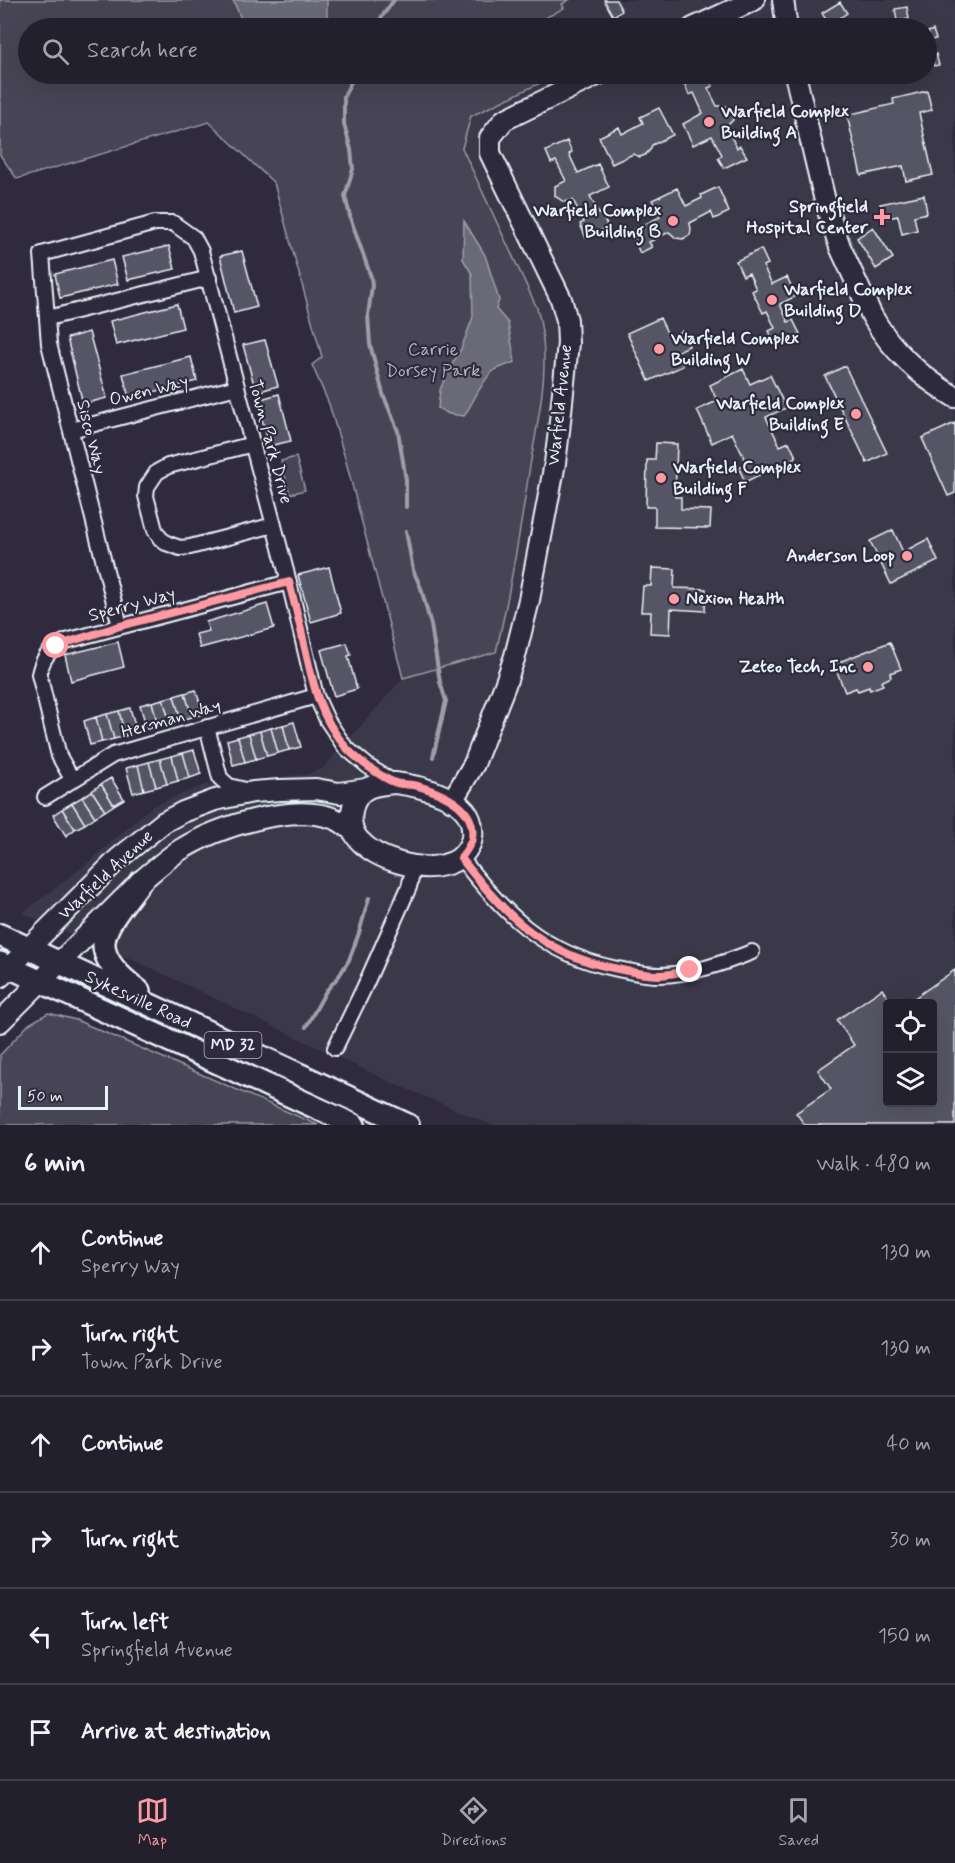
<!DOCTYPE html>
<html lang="en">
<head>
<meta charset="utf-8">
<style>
	body { margin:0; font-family:Mynerve,sans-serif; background:#2f2d3a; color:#f1f3f6 }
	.controls { position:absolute; right:18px; bottom:18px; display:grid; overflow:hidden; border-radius:6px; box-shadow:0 6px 24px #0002 }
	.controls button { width:54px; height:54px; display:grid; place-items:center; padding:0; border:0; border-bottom:2px solid #403e4a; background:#23202e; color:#f1f3f6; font:30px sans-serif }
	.scale { position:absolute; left:18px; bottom:15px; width:90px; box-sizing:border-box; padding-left:6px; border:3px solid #e8f1f8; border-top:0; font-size:16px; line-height:21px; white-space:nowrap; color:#e8f1f8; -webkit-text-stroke:4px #2f2a3d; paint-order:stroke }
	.stop { position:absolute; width:18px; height:18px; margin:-14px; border:4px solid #ff9aa2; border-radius:50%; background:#fff }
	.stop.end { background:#ff9aa2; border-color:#fff; box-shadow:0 2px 6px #0008 }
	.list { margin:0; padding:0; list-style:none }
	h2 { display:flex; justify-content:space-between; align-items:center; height:78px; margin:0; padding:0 24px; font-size:26px }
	h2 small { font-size:20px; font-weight:400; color:#a3a3aa }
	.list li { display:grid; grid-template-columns:39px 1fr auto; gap:18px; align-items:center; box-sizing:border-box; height:96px; padding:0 24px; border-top:2px solid #403e4a }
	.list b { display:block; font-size:22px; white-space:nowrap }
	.list p { margin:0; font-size:20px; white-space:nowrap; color:#a3a3aa }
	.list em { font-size:20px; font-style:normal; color:#a3a3aa }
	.icon { flex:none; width:33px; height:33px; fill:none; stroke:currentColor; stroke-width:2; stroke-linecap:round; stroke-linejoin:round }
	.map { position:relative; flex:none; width:955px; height:1125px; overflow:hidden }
	.search { position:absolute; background:#23202e; box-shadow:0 6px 24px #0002; left:18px; right:18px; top:18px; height:66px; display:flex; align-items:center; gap:15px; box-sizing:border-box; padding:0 21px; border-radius:33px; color:#a3a3aa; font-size:22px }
	.sheet { height:654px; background:#23202e }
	nav { display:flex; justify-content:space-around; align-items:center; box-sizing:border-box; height:84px; border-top:2px solid #403e4a; background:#23202e; font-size:16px; color:#a3a3aa }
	nav a { display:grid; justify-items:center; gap:3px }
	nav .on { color:#ff9aa2 }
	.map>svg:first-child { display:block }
</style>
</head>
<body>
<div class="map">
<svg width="955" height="1125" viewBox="0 0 955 1125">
	<rect width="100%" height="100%" fill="#2f2a3d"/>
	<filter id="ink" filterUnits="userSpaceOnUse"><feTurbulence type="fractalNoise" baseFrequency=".0167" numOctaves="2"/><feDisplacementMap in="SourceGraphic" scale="12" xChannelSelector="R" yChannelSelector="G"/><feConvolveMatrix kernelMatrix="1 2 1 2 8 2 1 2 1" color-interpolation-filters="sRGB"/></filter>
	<g filter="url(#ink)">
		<path fill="#3b3749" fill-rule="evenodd" d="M569,0h133l3,2 3,-2h247v1125h-464l-103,-44 -248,-118 -118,-50 61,-46 69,-61 53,-21 103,-11 15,-6 80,-90 93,-26 12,-52 10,-57 24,-153 3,-40 -2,-22 -6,-20 -75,-160 9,-32 88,-42h367v-46h-390l-3,-4 31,-15 -2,-5zM888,1004h44v98h-44z"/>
		<path fill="#464455" stroke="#979aa6" stroke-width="1.5" d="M0,0h569l-7,4 2,4 -30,16 2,4h-508v46h531l-88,42 -9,32 75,160c16,54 1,110 -8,164 -9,60 -19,121 -33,180l-93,26 -58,-220 -16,-54 -17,-39 10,-8 -48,-174 -65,-61 -192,57 -17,-24z
			M296,457l9,33 -15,4 -9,-33z
			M48,1013l28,7 242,105h-318v-70l29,-31z"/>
		<path fill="#696978" stroke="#9c9fab" stroke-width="1.5" d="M233,0h94v28h-82z
			M464,221l21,34 14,45 -3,9 12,14 7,39c-7,3 -17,5 -23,10 -9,8 -20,32 -28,44l-15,-2 -11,-6 2,-18 7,-17 14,-24 12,-32 -1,-43 -9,-15z"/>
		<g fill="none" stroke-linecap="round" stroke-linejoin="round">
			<path stroke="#9c9fab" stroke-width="4" d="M376,28l5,-10 13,-18
				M355,74l-11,22v28l7,26 2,19 -8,27 6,24 20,57 1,9 -4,29 2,29 13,50 15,37 8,49v27
				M406,531l7,39 8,18 10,37 9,57 6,19 -13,56
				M306,1027l20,-36 13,-15 10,-16 10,-27 10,-35"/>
		</g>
		<path fill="#575565" stroke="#e8f1f8" stroke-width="1.5" d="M604,0h12l6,11 -9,5z
			M840,2l7,11 -18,12 -7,-12z
			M907,7l2,12 -12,2 -2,-12z
			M933,30l3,9 -5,1 -3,-8z
			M936,54l3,11 -5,1 -3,-10z
			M703,74h3l7,12 -5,2 9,18h9l4,3 3,11 -7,7 11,21 3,-2 7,11 -23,11 -6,-10 4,-3 -10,-19 -19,9 -10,-21 20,-11 -9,-20 -5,2 -5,-12z
			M927,91l5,19 -13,3 14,62 -27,6 -3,-15 -42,9 -14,-60 47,-11 -1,-5z
			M659,108l14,27 -21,10 -2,5 -5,5 -5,2 -7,-3 -21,10 -13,-27 20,-10 3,7 21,-11 -3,-6z
			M567,141l5,11 -3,2 9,19 20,-9 11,23 -19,9 9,18 2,-1 7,14 -22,11 -6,-14 4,-2 -11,-22 -9,2 -9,-6v-10l11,-5 -10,-20 -5,2 -5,-12z
			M718,187l11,25 -15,7 -3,-7 -21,11 1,7 -1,5 -7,4 -7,-1 -7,-6 -20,10 3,5 -12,6 -10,-22 30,-14 -8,-17 25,-12 9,18 16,-8 -1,-3z
			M924,195l3,18 -13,3 3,14 -15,4 -4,-18 -15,3 -3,-15z
			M873,227l20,31 -17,11 -19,-31z
			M169,246l6,23 -47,11 -6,-23z
			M761,249l7,15 -5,2 9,18 15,-7 9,19 -16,8 8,18 5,-2 7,14 -24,12 -7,-15 6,-3 -8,-17 -4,2 -11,-22 4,-2 -7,-16 -6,3 -7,-15z
			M242,251l15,56 -23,6 -14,-57z
			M112,260l6,24 -58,14 -5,-24z
			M177,304l6,24 -67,17 -6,-24z
			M660,318l9,19 13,-6 7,15 -13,6 7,14 -34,15 -22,-48z
			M89,332l18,66 -24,6 -16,-66z
			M265,340l13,46 -22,6 -13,-47z
			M191,357l6,24 -68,17 -6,-24z
			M845,366l42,87 -20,10 -42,-87z
			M743,369l7,15 20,-9 16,33 -20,9 14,29 9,-4 7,15 -51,25 -6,-14 8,-4 -15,-31 -20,10 -15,-33 20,-9 -7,-16z
			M279,394l12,47 -22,5 -12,-46z
			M955,423v70l-7,3 -26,-58z
			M656,443l21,1 -2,53h6v12l30,1 -1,18 -55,-1v-20h-9l1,-47h8z
			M893,530l10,22 25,-13 10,22 -47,23 -21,-43z
			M329,567l12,46 -30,9 -13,-47z
			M652,568l23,1 -1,19 32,1 -1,22 -34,-2 -1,25 -20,-1 1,-21h-10l2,-26h8z
			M267,604l7,24 -74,20 -4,-14 13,-3 -3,-9z
			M118,642l6,25 -53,14 -6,-26z
			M890,642l11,27 -11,4 1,4 -10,5 2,3 -13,5 -1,-3 -11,4 -2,-3 -11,4 -11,-28z
			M347,643l4,12 -3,1 9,33 -23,7 -13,-46z
			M196,690l7,24 -11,3 -7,-24z
			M185,693l7,24 -11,3 -7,-24z
			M174,696l7,24 -11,3 -7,-24z
			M163,699l7,24 -12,3 -6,-24z
			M152,702l6,24 -11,3 -7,-24z
			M130,708l7,24 -12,4 -6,-25z
			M119,711l6,25 -11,3 -7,-25z
			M107,714l7,25 -12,3 -6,-25z
			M96,717l6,25 -12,3 -6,-24z
			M294,722l7,25 -12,3 -6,-25z
			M283,725l6,25 -11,3 -7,-25z
			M271,728l7,25 -11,3 -7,-25z
			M260,731l7,25 -11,3 -7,-25z
			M249,734l7,25 -11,3 -7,-25z
			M238,737l7,25 -12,3 -6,-25z
			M194,750l7,24 -11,4 -7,-25z
			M183,753l7,25 -12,3 -6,-25z
			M172,756l6,25 -11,3 -7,-25z
			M160,759l7,25 -11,3 -7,-25z
			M149,762l7,25 -12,3 -6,-25z
			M138,765l6,25 -11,3 -7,-25z
			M111,778l13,21 -10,6 -13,-21z
			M101,784l13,21 -9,6 -13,-20z
			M92,791l13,20 -10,6 -13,-20z
			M82,797l13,20 -10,7 -13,-21z
			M72,803l13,21 -10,5 -13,-20z
			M62,809l13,20 -9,7 -13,-21z
			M955,970v155h-150l-9,-12 35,-24 -13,-19 36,-25 -17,-25 45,-31 10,15h-4v98h44v-98h-26z"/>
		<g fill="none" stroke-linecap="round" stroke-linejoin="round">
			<defs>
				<path id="street" d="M48,318l161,-40
					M71,430l166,-43
					M253,444l-85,22 -11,6 -10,15 -1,9 9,34 5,8 6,5 14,5 10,-1 84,-22
					M120,626l-71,-282 -7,-90 113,-31h18l21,15 7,13 88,331 27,114 11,24 18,27 24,20 26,16
					M207,727l13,51 9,8 20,5
					M72,779l-13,-23 -20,-82c4,-17 11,-26 27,-33l223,-59
					M45,797l68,-42 203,-59
					M461,858c42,55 82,95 152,110 15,3 31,7 46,7 31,0 65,-12 93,-23
					M335,1048l29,-60 45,-101 5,-21"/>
				<path id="secondary" d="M783,0l4,28
					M693,28l61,-28
					M795,74l31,131 14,42 32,69c19,34 50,62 83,81
					M395,783c25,3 76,14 77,46 1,7 0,12 -3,17 -6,11 -13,16 -25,19 -25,7 -67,-5 -85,-25 -13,-15 -9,-43 9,-52 9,-4 18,-4 27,-5z
					M452,801l22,-37 31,-79 10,-29 14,-56 26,-137 4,-32 9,-88 -1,-23 -6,-21 -71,-146v-15l14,-18 95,-46
					M0,977l119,-119 45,-36 19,-10 32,-12 38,-8 27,-2 36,-1 23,4 27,-4
					M0,1022l140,-140c13,-11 26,-23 40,-32 37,-23 113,-48 155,-31 8,3 13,8 19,13"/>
				<path id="primary" d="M0,935l408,190
					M0,963l354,162
					M139,991c-59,-43 -33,-63 1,-109"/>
			</defs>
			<use href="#street" stroke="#e8f1f8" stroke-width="18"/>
			<use href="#secondary" stroke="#e8f1f8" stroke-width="24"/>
			<use href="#primary" stroke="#e8f1f8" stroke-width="26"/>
			<use href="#street" stroke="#2f2a3d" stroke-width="14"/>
			<use href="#secondary" stroke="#2f2a3d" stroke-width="20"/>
			<use href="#primary" stroke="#2f2a3d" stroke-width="21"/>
		</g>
	</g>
	<g fill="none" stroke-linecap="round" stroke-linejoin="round" filter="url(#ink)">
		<path stroke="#ff9aa2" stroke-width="8" d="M56,646l64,-20 169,-44c5,20 11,41 15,62 9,38 14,70 40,101 8,11 39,34 52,38 7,2 15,1 22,3 24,7 59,21 54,52 -1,7 -7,14 -11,20 42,55 81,96 152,110 14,3 31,7 45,7 11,0 22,-3 32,-5"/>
	</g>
	<g fill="#ff9aa2" stroke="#2f2a3d" stroke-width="2">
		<circle cx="709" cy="122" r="6"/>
		<path d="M879 208h6v6h6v6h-6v6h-6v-6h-6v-6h6z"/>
		<circle cx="673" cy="221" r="6"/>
		<circle cx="772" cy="300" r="6"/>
		<circle cx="659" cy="349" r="6"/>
		<circle cx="856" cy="414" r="6"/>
		<circle cx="661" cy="478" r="6"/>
		<circle cx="907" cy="556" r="6"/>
		<circle cx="674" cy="599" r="6"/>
		<circle cx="868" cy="667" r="6"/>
	</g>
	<g text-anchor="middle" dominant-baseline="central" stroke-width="4.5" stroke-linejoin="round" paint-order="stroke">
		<rect fill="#2f2a3d" stroke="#b0b5c0" stroke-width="1.5" x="204.5" y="1032" width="57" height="26" rx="4.5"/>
		<g font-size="16" font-weight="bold" fill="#e8f1f8">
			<text x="233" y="1045">MD 32</text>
		</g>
		<g font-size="18" font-weight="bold" fill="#e8f1f8" stroke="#2f2a3d" text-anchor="start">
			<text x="721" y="112">Warfield Complex<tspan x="721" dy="21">Building A</tspan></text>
			<text x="868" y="207" text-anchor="end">Springfield<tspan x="868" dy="21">Hospital Center</tspan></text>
			<text x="661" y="211" text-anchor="end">Warfield Complex<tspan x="661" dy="21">Building B</tspan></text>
			<text x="784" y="290">Warfield Complex<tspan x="784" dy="21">Building D</tspan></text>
			<text x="671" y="339">Warfield Complex<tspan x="671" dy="21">Building W</tspan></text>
			<text x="844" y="404" text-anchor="end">Warfield Complex<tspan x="844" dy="21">Building E</tspan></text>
			<text x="673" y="468">Warfield Complex<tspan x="673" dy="21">Building F</tspan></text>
			<text x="895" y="556" text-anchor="end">Anderson Loop</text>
			<text x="686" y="599">Nexion Health</text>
			<text x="856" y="667" text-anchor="end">Zeteo Tech, Inc</text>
		</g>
		<g font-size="18" fill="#afb4bf" stroke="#2f2a3d">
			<text x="433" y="350">Carrie<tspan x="433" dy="21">Dorsey Park</tspan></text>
		</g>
		<g font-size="18" fill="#e8f1f8" stroke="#2f2a3d">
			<text transform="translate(149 391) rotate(-14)">Owen Way</text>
			<text transform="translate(560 405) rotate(-84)">Warfield Avenue</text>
			<text transform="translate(91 437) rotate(76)">Sisco Way</text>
			<text transform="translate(270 442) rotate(75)">Town Park Drive</text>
			<text transform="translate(132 605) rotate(-15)">Sperry Way</text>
			<text transform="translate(171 719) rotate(-16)">Herman Way</text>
			<text transform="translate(106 875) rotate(-43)">Warfield Avenue</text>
			<text transform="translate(138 1000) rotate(25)">Sykesville Road</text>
		</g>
	</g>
</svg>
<div class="controls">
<button><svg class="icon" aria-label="locate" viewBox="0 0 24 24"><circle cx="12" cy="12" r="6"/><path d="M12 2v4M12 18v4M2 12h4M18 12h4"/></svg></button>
<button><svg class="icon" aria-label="layers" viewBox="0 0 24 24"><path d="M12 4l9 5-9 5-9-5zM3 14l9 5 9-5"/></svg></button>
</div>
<div class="scale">50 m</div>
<div class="stop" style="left:56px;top:646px"></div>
<div class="stop end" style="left:690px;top:970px"></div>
<div class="search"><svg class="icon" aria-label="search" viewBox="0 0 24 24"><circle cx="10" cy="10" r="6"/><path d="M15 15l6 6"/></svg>Search here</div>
</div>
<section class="sheet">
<h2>6 min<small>Walk · 480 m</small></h2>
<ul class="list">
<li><svg class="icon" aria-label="ahead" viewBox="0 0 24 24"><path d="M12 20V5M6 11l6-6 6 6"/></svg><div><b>Continue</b><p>Sperry Way</p></div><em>130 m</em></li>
<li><svg class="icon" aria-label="right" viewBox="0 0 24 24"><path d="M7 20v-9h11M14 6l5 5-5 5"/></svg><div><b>Turn right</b><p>Town Park Drive</p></div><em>130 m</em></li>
<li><svg class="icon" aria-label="ahead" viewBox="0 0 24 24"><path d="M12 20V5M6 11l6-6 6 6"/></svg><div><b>Continue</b></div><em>40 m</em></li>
<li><svg class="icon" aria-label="right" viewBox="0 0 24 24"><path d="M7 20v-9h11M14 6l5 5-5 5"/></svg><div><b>Turn right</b></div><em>30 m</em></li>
<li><svg class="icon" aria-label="left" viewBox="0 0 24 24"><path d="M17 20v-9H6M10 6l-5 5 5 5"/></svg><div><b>Turn left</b><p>Springfield Avenue</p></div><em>150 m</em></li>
<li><svg class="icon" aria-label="arrive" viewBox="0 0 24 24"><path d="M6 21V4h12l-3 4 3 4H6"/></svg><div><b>Arrive at destination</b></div></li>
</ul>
</section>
<nav>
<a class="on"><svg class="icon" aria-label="map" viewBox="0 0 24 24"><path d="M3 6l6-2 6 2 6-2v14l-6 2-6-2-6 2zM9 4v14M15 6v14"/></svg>Map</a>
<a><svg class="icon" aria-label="directions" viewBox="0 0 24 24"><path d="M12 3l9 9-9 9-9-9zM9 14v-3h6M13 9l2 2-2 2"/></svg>Directions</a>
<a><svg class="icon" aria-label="saved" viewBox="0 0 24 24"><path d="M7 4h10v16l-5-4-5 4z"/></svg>Saved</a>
</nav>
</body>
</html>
